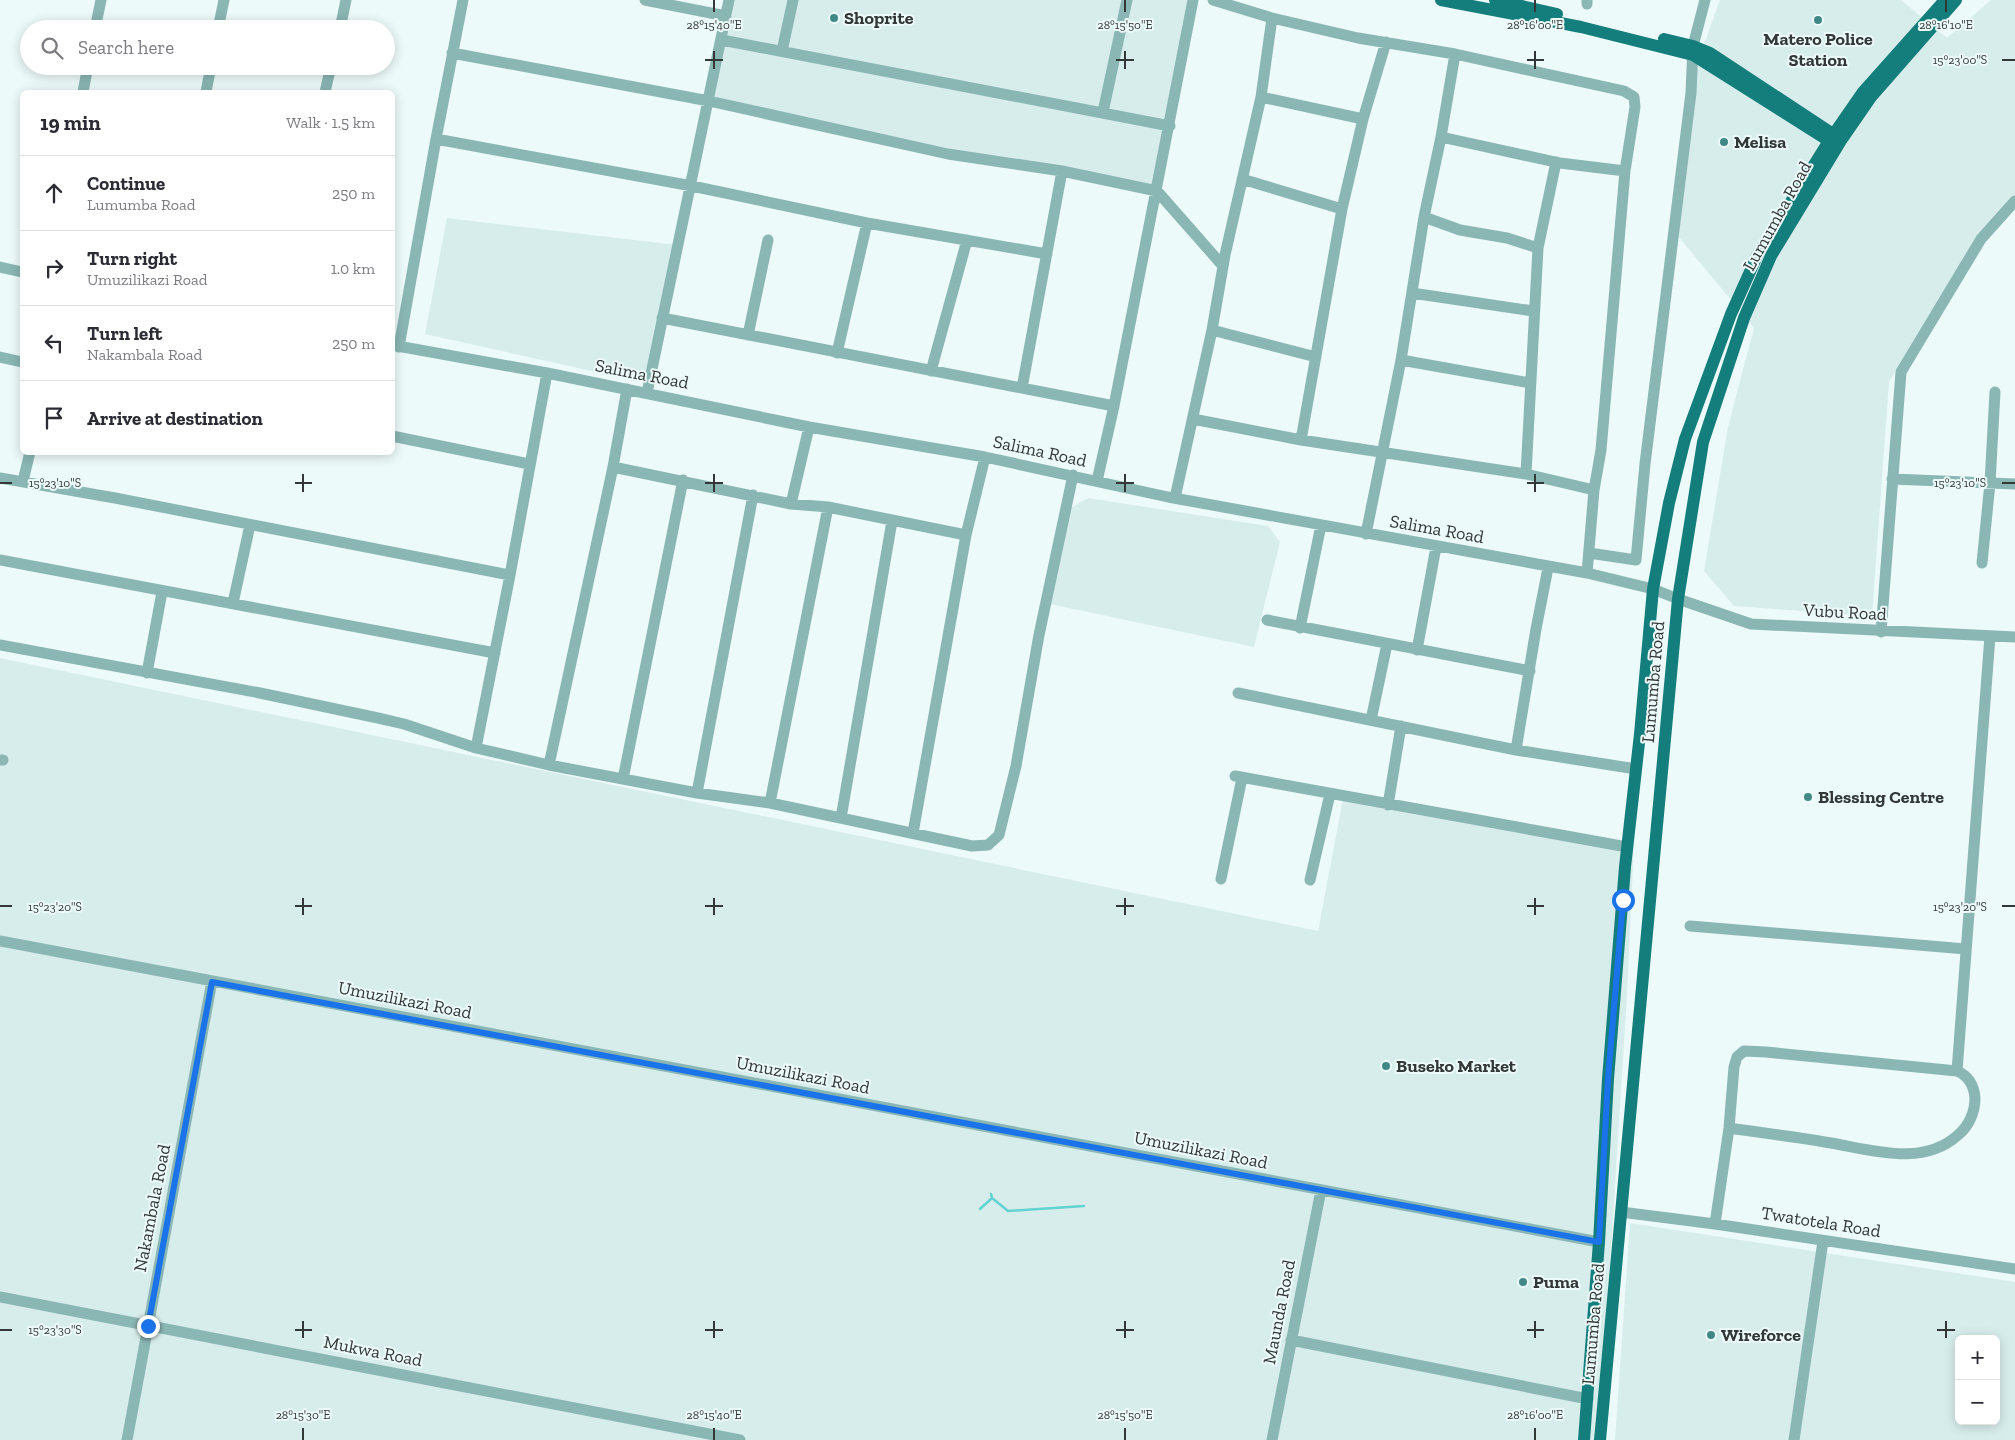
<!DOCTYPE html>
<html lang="en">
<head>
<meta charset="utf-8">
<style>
	body { margin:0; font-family:"Zilla Slab",serif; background:#f7f7f7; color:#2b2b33 }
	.controls { position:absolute; right:15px; bottom:15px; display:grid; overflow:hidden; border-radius:8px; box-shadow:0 2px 12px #0003 }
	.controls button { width:45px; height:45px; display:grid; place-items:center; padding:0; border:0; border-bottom:1px solid #e1e1e2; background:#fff; color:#2b2b33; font:25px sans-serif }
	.stop { position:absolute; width:15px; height:15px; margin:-11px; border:4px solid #1a73e8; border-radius:50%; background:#fff }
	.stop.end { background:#1a73e8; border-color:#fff; box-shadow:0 1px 5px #0008 }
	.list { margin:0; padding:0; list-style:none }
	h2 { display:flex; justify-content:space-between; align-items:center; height:65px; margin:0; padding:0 20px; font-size:21px }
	h2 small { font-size:16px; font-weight:400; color:#7c7c81 }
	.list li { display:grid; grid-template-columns:32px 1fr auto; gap:15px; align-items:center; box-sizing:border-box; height:75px; padding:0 20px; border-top:1px solid #e1e1e2 }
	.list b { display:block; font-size:19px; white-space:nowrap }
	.list p { margin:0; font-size:16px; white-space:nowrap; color:#7c7c81 }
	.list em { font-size:16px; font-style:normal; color:#7c7c81 }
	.icon { flex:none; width:28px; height:28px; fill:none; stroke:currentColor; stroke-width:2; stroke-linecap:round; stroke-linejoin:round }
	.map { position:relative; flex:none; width:2015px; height:1440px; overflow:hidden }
	.search { position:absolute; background:#fff; box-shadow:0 2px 12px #0003; left:20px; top:20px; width:375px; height:55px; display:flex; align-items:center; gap:12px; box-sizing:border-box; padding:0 18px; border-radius:28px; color:#7c7c81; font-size:19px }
	.panel { position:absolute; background:#fff; box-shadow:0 2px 12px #0003; left:20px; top:90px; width:375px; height:365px; border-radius:8px }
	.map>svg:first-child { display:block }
</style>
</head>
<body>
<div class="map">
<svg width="2015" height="1440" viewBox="0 0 2015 1440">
	<rect width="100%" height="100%" fill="#ecfaf9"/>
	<path fill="#d7edec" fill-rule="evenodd" d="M731,0h463l-37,191 -447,-91z
		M1720,0h181l46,38 44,-38h24v195l-39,42 -87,145 -17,234 -138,-10 -30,-35 24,-144 26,-99 -76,-92 17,-167z
		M447,218l230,27 -31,138 -221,-49z
		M1088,498l180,28 12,16 -26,105 -204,-43 19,-95z
		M0,658l1318,273 25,-132 244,44 47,-1 -7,153 -28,445h-1599z
		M1630,1223l385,59v158h-400zM1959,1339h37v82h-37z"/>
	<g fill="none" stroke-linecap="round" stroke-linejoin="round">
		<path stroke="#62d3d0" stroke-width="2.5" d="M991,1194l1,4 16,13 76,-5
			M980,1209l12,-11"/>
		<path stroke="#8ab6b4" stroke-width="11" d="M645,0l81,16
			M1213,0l59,18 86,20 97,16 169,37 10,6 1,10 -10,64 -24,279 -7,40 -7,83
			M1587,4v-4
			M95,29l6,-29
			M218,29l6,-29
			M340,29l6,-29
			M722,40l448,86
			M782,51l11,-51
			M452,53l257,48 239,53 114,17 95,20 66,75
			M83,92l5,-26
			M206,92l5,-26
			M325,92l6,-26
			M1261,97l102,22
			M1103,112l24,-112
			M1441,137l119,26 65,8
			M436,139l256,47 175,37 180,31
			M1242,179l100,30
			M1424,217l36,13 47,8 31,10
			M0,267l22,5
			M1412,293l121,18
			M662,318l452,88
			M1212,330l104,27
			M748,335l20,-95
			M392,345l155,28 262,54 176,30 183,40 419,76 66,16 25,10 73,25 264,13
			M399,347l37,-208 27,-139
			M837,353l30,-130
			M0,357l22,5
			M1401,360l129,23
			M931,371l36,-131
			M1022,388l40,-217
			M647,393l82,-393
			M1193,419l108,21 225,34 68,16
			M392,436l137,28
			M1301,440l41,-231 21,-90 23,-77
			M613,467l178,37 37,3 138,28
			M1526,474l12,-226 18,-86
			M0,478l115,20 395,77
			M1892,479l123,5
			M23,481l7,-29
			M1097,481l17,-75 79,-406
			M1175,498l37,-168 13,-75 36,-158 11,-79
			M791,504l18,-77
			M1366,534l35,-174 23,-143 17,-80 14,-83
			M1589,553l47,7 9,-96 46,-371 2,-47 12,-46
			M0,560l495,93
			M1982,563l8,-80 5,-91
			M233,603l17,-78
			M1267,620l263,51
			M1300,628l21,-103
			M1881,632l20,-260 80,-133 34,-38
			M0,645l260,48 118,25 26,6 72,24 73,17 148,28 73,10 202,43 16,-1 11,-10 17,-69 23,-131 34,-160
			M1417,650l19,-103
			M147,673l15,-81
			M1238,693l278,57 120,19
			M1371,720l16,-76
			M476,748l34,-173 37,-202
			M1516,750l20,-121 12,-61
			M0,760h3
			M549,765l64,-298 14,-78
			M1235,776l392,71
			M623,779l60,-299
			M697,793l56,-298
			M770,803l58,-296
			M1388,805l13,-79
			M841,818l51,-297
			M913,833l53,-298 19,-78
			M1221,879l21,-101
			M1310,880l20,-86
			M1690,926l276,23
			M0,941l1599,301
			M1957,1071l33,-435
			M1621,1212l94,12 300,45
			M1715,1224l14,-96 5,-61 3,-10 7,-6 22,1 191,19c12,5 17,15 18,27 0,14 -6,28 -17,37 -35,32 -86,15 -127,8 -34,-6 -68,-10 -102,-15
			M0,1297l740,143
			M1291,1340l297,59
			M127,1440l85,-459
			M1272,1440l49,-250
			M1794,1440l29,-199"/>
		<path stroke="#137e7c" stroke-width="12" d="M1441,0l140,27 112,28 144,91
			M1495,0l62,14
			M1664,39l29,7 17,7 129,85
			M1584,1440l15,-198 9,-163 17,-212 15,-133 13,-145 16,-86 16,-64 46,-125 26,-58 72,-115 34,-49 82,-92
			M1600,1440l78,-841 25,-157 41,-124 27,-62 71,-117 29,-42 85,-97"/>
	</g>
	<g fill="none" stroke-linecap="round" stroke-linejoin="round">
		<path stroke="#1a73e8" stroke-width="6" d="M148,1326l64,-344 1387,260 9,-163 15,-179"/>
	</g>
	<path fill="none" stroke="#323737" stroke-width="2" d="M714,0v12M1125,0v12M1535,0v12M1946,0v12M714,51v18M1125,51v18M1535,51v18M705,60h18M1116,60h18M1527,60h17M2002,60h13M303,474v18M714,474v18M1125,474v18M1535,474v18M0,483h12M295,483h17M705,483h18M1116,483h18M1527,483h17M2002,483h13M303,898v17M714,898v17M1125,898v17M1535,898v17M0,906h12M295,906h17M705,906h18M1116,906h18M1527,906h17M2002,906h13M303,1321v17M714,1321v17M1125,1321v17M1535,1321v17M1946,1321v17M0,1330h12M295,1330h17M705,1330h18M1116,1330h18M1527,1330h17M1937,1330h18M303,1428v12M714,1428v12M1125,1428v12M1535,1428v12"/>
	<g fill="#418886" stroke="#ecfaf9" stroke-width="2">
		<circle cx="834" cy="18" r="5"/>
		<circle cx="1818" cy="20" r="5"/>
		<circle cx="1724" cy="142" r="5"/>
		<circle cx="1808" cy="797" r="5"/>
		<circle cx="1386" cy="1066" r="5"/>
		<circle cx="1523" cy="1282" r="5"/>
		<circle cx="1711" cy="1335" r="5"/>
	</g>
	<g text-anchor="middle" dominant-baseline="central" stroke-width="4" stroke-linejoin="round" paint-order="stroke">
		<g font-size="18" font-weight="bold" fill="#323737" stroke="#ecfaf9" text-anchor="start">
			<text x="844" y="18">Shoprite</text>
			<text x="1818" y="39" text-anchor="middle">Matero Police<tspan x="1818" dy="21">Station</tspan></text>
			<text x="1734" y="142">Melisa</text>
			<text x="1818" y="797">Blessing Centre</text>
			<text x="1396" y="1066">Buseko Market</text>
			<text x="1533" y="1282">Puma</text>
			<text x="1721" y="1335">Wireforce</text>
		</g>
		<g font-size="18" fill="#323737" stroke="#ecfaf9">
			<text transform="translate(1777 216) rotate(-61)">Lumumba Road</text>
			<text transform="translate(642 374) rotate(11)">Salima Road</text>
			<text transform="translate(1040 451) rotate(12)">Salima Road</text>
			<text transform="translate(1437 529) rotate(10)">Salima Road</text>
			<text transform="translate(1845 612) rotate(3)">Vubu Road</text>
			<text transform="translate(1653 682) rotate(-85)">Lumumba Road</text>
			<text transform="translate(405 1000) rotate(11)">Umuzilikazi Road</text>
			<text transform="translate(803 1075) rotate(11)">Umuzilikazi Road</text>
			<text transform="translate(1201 1150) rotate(11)">Umuzilikazi Road</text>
			<text transform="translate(152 1208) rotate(-79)">Nakambala Road</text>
			<text transform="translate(1821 1222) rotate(9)">Twatotela Road</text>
			<text transform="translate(1279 1312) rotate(-79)">Maunda Road</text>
			<text transform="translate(1593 1324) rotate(-85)">Lumumba Road</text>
			<text transform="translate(373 1351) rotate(11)">Mukwa Road</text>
		</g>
	</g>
	<g font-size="12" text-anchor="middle" fill="#323737" stroke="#ecfaf9" stroke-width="4" stroke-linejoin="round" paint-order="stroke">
		<text x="714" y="29">28°15'40"E</text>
		<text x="1125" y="29">28°15'50"E</text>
		<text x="1535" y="29">28°16'00"E</text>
		<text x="1946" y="29">28°16'10"E</text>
		<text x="1960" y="64">15°23'00"S</text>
		<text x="55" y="487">15°23'10"S</text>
		<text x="1960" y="487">15°23'10"S</text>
		<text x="55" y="911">15°23'20"S</text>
		<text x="1960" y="911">15°23'20"S</text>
		<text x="55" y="1334">15°23'30"S</text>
		<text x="303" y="1419">28°15'30"E</text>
		<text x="714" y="1419">28°15'40"E</text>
		<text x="1125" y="1419">28°15'50"E</text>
		<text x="1535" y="1419">28°16'00"E</text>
	</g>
</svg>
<div class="controls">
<button>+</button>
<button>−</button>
</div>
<div class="stop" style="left:1623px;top:900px"></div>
<div class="stop end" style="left:148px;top:1326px"></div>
<div class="search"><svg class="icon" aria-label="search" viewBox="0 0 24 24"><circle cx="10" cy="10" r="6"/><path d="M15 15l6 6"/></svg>Search here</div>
<section class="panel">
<h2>19 min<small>Walk · 1.5 km</small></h2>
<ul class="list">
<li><svg class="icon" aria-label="ahead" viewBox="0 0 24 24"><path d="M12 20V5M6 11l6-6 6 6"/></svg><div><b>Continue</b><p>Lumumba Road</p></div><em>250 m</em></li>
<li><svg class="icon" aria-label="right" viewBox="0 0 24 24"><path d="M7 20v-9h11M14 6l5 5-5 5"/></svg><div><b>Turn right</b><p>Umuzilikazi Road</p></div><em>1.0 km</em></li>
<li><svg class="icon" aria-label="left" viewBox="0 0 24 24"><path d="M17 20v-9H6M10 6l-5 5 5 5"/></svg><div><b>Turn left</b><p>Nakambala Road</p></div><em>250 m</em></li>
<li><svg class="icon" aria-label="arrive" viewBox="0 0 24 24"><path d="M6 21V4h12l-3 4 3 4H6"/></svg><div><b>Arrive at destination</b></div></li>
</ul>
</section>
</div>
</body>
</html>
